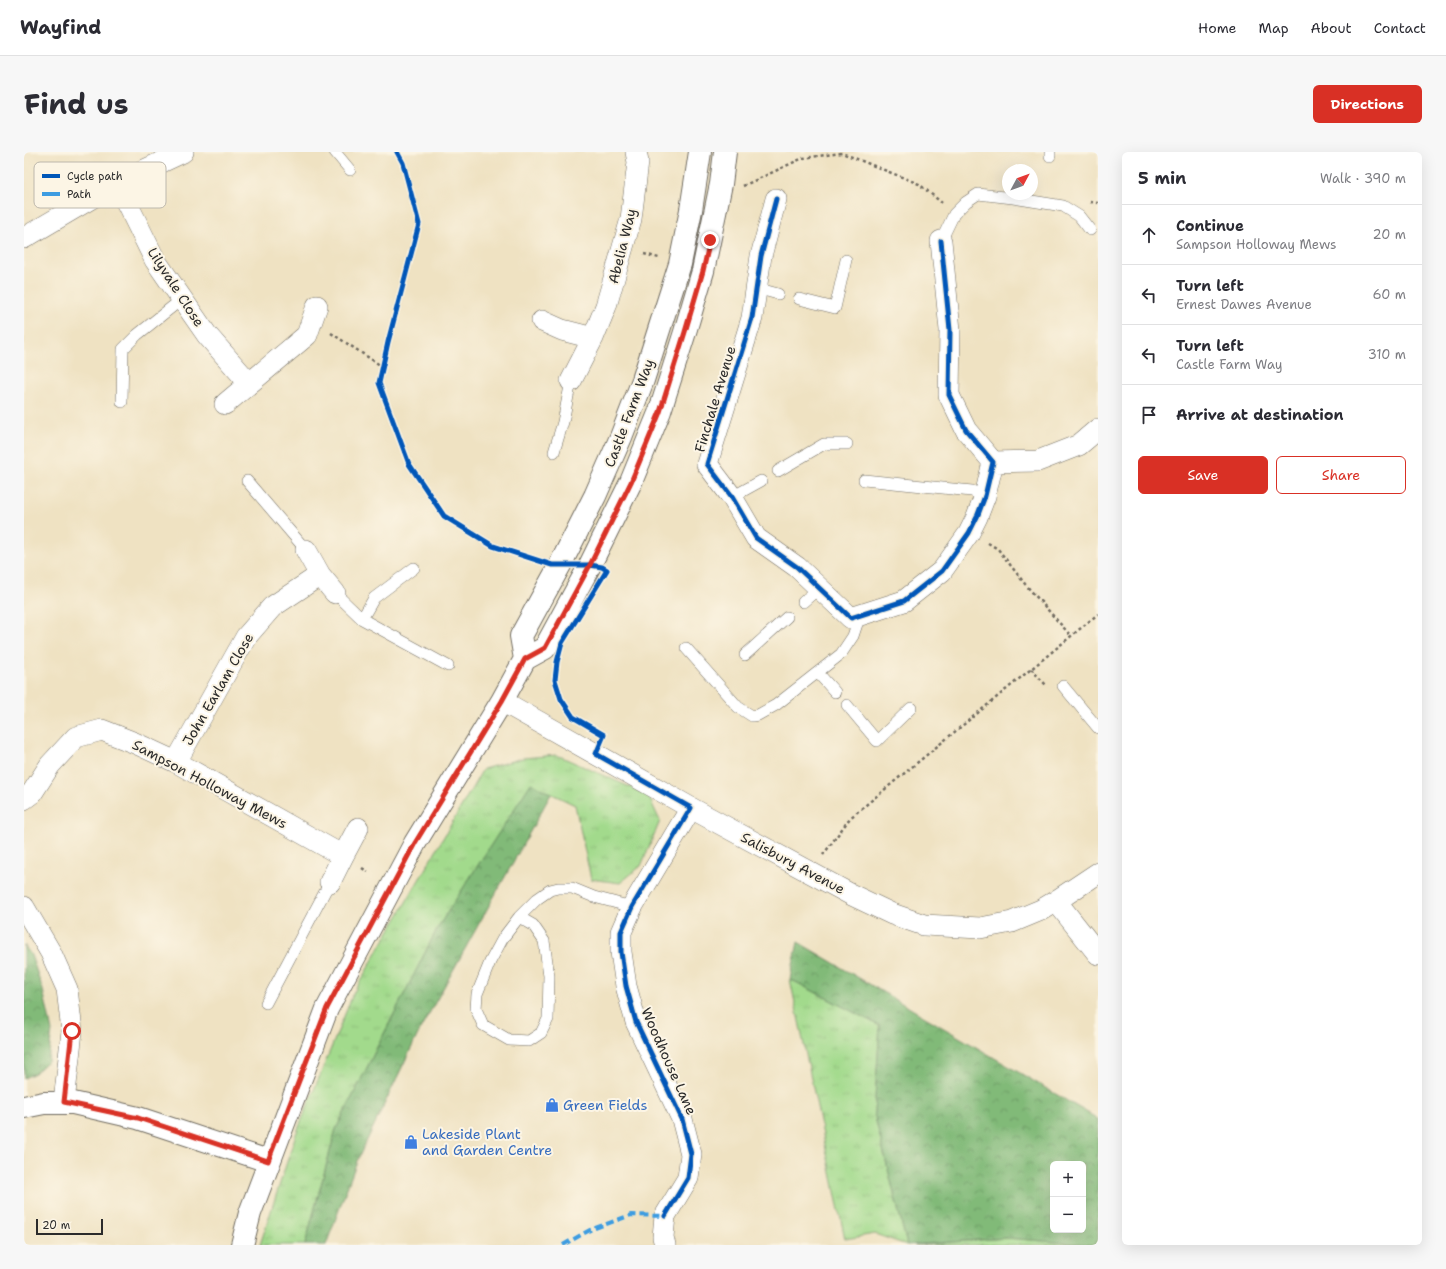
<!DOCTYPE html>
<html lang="en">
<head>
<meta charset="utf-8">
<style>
	body { margin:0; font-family:"Shantell Sans",sans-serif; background:#f7f7f7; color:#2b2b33 }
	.controls { position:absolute; right:12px; bottom:12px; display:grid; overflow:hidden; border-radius:6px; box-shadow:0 4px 16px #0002 }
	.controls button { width:36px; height:36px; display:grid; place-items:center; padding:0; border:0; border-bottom:1px solid #e1e1e2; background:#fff; color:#2b2b33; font:20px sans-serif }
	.compass { position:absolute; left:978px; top:12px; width:36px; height:36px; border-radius:50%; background:#fff; box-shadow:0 4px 16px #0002; rotate:49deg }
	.scale { position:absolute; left:12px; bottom:10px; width:67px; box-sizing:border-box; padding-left:4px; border:2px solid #2b2b2b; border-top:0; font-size:11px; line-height:14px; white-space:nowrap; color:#2b2b2b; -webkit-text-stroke:3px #fcf5e5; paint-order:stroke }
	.stop { position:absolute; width:12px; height:12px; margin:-9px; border:3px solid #d93025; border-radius:50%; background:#fff }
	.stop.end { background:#d93025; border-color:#fff; box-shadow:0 1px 4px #0008 }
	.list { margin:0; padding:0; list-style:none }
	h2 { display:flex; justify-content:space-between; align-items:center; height:52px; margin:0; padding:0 16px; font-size:17px }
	h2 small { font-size:13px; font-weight:400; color:#7c7c81 }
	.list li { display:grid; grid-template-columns:26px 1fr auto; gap:12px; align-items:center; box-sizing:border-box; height:60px; padding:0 16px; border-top:1px solid #e1e1e2 }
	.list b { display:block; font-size:15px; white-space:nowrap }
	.list p { margin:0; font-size:13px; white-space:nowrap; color:#7c7c81 }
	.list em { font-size:13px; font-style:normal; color:#7c7c81 }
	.actions { display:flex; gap:8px; padding:12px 16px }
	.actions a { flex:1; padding:9px 0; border:1px solid #d93025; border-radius:6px; text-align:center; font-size:14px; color:#d93025 }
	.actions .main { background:#d93025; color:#fff }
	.icon { flex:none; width:22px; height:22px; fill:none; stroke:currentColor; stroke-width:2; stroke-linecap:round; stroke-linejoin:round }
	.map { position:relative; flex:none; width:1074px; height:1093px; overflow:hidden; border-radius:6px }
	header { display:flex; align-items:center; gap:24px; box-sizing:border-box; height:56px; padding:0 20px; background:#fff; border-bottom:1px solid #e1e1e2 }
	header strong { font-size:19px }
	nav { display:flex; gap:22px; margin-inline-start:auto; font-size:14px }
	.intro { display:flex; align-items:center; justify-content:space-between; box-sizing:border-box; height:96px; padding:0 24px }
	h1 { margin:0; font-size:28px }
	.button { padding:10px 18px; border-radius:6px; background:#d93025; color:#fff; font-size:14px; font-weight:700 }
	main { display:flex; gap:24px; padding:0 24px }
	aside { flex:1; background:#fff; border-radius:6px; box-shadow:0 4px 16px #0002 }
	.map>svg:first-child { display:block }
</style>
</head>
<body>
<header>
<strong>Wayfind</strong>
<nav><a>Home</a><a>Map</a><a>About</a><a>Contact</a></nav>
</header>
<div class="intro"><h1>Find us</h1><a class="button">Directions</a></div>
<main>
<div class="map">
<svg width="1074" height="1093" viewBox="0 0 1074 1093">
	<defs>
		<pattern id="grass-tufts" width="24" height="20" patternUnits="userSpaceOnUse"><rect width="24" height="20" fill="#a2da8c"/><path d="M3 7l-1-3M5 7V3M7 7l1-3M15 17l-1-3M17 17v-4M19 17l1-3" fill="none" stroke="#8cbb79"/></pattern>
		<pattern id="forest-crowns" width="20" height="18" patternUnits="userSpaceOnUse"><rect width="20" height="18" fill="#81ba78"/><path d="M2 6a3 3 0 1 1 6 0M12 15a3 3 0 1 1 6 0" fill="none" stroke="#6a9763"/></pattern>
	</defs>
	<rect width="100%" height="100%" fill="#fcf5e5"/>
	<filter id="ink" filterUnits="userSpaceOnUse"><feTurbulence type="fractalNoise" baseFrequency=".025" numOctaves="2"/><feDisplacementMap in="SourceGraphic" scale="8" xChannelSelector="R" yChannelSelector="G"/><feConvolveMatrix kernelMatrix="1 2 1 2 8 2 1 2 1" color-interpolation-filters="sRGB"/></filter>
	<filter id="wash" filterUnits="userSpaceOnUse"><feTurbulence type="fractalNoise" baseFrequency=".012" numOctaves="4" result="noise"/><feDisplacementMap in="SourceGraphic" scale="16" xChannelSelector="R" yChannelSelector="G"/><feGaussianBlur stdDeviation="0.9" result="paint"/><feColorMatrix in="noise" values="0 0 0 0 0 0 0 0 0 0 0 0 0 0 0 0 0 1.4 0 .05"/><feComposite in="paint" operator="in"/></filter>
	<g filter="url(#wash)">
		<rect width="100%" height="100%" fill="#efe2c2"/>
		<path fill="url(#grass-tufts)" stroke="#66825c" d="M533,603l91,40 12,26 -19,45 -21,17 -29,-4 -16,-74 -44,-21 -93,143 -102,202 -31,116h-45l36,-111 58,-142 129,-223 40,-11z
			M766,827l90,47 -6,87 33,132 -32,-11 -30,5z
			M982,1086l86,7 6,-4v4h-184z"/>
		<path fill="url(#forest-crowns)" stroke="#567252" fill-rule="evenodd" d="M507,631l20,11 -131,236 -63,131 -31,84h-21l31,-116 102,-202z
			M774,790l300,177v122l-6,4 -86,-7 -99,7 -33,-132 6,-87 -90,-47zM1029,1012h30v66h-30z
			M0,793l7,10 12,35 9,41 -4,30 -13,12 -11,5z"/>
	</g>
	<g filter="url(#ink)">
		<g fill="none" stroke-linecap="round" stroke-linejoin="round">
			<defs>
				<path id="lane" d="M311,0l15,18
					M1026,0v4
					M917,89l13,-27 12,-12 12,-8 35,4 50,8 16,10 11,14
					M732,136l22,6
					M775,147l36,9 11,-48
					M98,250l1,-53 14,-14 45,-36
					M530,300l9,-30 8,-41
					M754,319l46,-27h23
					M840,328l108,11 13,5
					M223,329l59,69
					M708,345l29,-16
					M311,441l27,26 86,47
					M779,450l16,-14
					M338,467l12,-21 40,-30
					M662,496l52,59 14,9 6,-1 18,-10 65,-51 12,-18 7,-21
					M721,503l42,-38
					M794,521l17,19
					M1039,534l35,42
					M823,553l30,36 34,-33
					M495,765l14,8 11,16 5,35 -1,43 -7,14 -12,8 -20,-1 -26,-15 -7,-16 1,-15 13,-32 13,-24 16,-21 18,-18 13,-9 8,-2h14l22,9 38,10
					M242,851l64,-121"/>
				<path id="street" d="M93,31l38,77 52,75 42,48
					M752,47l-15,57 -9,62 -45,146 25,33 24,41 41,29 54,51 53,-17 38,-30 27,-38 8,-16 8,-21 8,-34 -27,-32 -17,-35 1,-65 -9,-89
					M0,86l93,-55 66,-31
					M518,169l20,9 31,8
					M547,229l22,-43 13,-32 17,-59 8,-28 7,-57 -2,-10
					M201,252l82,-69 10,-29
					M969,310l45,-1 41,-16 19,-16
					M282,398l14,25
					M478,549l189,107 159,86 42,20 32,11 56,3 32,-6 29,-12 15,-9 42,-28
					M152,610l70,-125 26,-30 48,-32 15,18
					M0,647l8,-6 18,-28 26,-28 26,-7 33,13 41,19 167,94 -13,26
					M319,704l15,-28
					M1032,749l42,53
					M0,755l27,46 16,36 5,42 -8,71
					M641,1093l-2,-8 2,-21 23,-38 3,-24 -9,-35 -46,-97 -10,-36 -5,-34v-20l11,-25 59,-99"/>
				<path id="secondary" d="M0,955l20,-4h29l65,15 130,43"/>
				<path id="primary" d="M501,507l-4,-23 39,-71 35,-69 26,-59 22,-57 37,-116 11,-54 9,-58
					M218,1093l8,-32 77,-204 88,-166 87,-142 23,-42 20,-11 45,-83 41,-83 29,-71 25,-79 18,-61 18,-87 4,-32"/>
			</defs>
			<use href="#lane" stroke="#706b60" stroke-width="12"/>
			<use href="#street" stroke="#706b60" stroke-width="22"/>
			<use href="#secondary" stroke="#706b60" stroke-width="24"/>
			<use href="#primary" stroke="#706b60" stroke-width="24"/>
			<path stroke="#706b60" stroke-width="2.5" stroke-dasharray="3 3" stroke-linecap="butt" d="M719,34l60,-28 39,-5 77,31 23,19
				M1066,50l8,1
				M620,102l15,4
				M307,181l52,34
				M964,391l10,6 27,35 46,52
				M1007,517l16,17
				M799,703l27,-37 248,-204
				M338,716l6,4"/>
			<use href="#lane" stroke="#fff" stroke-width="11"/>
			<use href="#street" stroke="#fff" stroke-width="21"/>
			<use href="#secondary" stroke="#fff" stroke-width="22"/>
			<use href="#primary" stroke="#fff" stroke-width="22"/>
			<path stroke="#3d9ce1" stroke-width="4" stroke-dasharray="8 4" stroke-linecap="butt" d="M539,1093l27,-15 41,-15 34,1"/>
			<defs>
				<path id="cycleway" d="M373,0l6,11 16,61 -31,118 -9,41 30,81 35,52 49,30 59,19h38l12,2 5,3 -45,73 -5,19 -2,18 6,19 12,18 31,18 -8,19 95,54 -59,99 -11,25v20l5,34 10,36 46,97 9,35 -3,24 -23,38
					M752,47l-15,57 -9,62 -45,146 25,33 24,41 41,29 54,51 53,-17 38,-30 27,-38 8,-16 8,-21 8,-34 -27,-32 -17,-35 1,-65 -9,-89"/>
			</defs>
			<use href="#cycleway" stroke="#fcf5e5" stroke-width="8"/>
			<use href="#cycleway" stroke="#0057b8" stroke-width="5"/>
		</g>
	</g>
	<g fill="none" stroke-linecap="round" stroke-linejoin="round" filter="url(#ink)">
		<path stroke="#d93025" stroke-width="5" d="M48,879l-8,71 74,16 130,43 59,-153 88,-165 87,-142 23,-42 20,-11 45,-83 41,-83 29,-70 25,-80 18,-61 7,-31"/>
	</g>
	<defs>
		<symbol id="shop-bare" viewBox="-9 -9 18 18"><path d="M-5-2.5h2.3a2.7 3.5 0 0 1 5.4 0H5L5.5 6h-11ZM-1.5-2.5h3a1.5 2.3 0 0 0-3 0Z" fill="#3f7fe0" stroke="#fcf5e5" stroke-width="2.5" paint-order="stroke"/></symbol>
	</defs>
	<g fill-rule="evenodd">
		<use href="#shop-bare" x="518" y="943" width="20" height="20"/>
		<use href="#shop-bare" x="377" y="980" width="20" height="20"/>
	</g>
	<g text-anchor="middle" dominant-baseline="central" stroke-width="4" stroke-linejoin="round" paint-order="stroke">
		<g font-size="14" fill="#2b2b2b" stroke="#fcf5e5">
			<text transform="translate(598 94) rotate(-76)">Abelia Way</text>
			<text transform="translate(152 135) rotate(57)">Lilyvale Close</text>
			<text transform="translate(691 247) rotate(-73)">Finchale Avenue</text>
			<text transform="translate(605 261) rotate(-69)">Castle Farm Way</text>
			<text transform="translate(194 537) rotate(-60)">John Earlam Close</text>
			<text transform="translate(186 632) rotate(28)">Sampson Holloway Mews</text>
			<text transform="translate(769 711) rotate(28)">Salisbury Avenue</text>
			<text transform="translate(645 909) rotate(66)">Woodhouse Lane</text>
		</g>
		<g font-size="14" fill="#366cbe" stroke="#fcf5e5" text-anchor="start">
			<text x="539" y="953">Green Fields</text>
			<text x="398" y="982">Lakeside Plant<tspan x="398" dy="16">and Garden Centre</tspan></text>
		</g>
	</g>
	<rect x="10" y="10" width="132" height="46" rx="6" fill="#fcf5e5" stroke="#bdb8ad" stroke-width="1"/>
	<rect x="18" y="22" width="18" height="4" fill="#0057b8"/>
	<rect x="18" y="40" width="18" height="4" fill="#3d9ce1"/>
	<g font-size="11" fill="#2b2b2b">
		<text x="43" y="28">Cycle path</text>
		<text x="43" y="46">Path</text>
	</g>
</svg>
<div class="controls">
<button>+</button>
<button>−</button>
</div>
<svg class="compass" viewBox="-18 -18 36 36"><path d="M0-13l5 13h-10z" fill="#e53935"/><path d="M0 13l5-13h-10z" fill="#7c7c81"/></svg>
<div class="scale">20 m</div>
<div class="stop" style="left:48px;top:879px"></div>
<div class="stop end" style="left:686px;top:88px"></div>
</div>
<aside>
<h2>5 min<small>Walk · 390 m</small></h2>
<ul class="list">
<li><svg class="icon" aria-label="ahead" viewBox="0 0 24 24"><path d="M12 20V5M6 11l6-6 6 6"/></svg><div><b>Continue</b><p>Sampson Holloway Mews</p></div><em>20 m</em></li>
<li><svg class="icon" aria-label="left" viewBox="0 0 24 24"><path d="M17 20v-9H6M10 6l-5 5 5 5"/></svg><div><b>Turn left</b><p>Ernest Dawes Avenue</p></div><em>60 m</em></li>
<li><svg class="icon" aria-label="left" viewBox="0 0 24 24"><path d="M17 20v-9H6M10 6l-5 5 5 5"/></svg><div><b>Turn left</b><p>Castle Farm Way</p></div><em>310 m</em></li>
<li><svg class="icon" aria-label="arrive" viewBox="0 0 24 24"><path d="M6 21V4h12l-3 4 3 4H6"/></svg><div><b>Arrive at destination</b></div></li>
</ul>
<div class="actions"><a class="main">Save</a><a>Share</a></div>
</aside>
</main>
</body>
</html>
